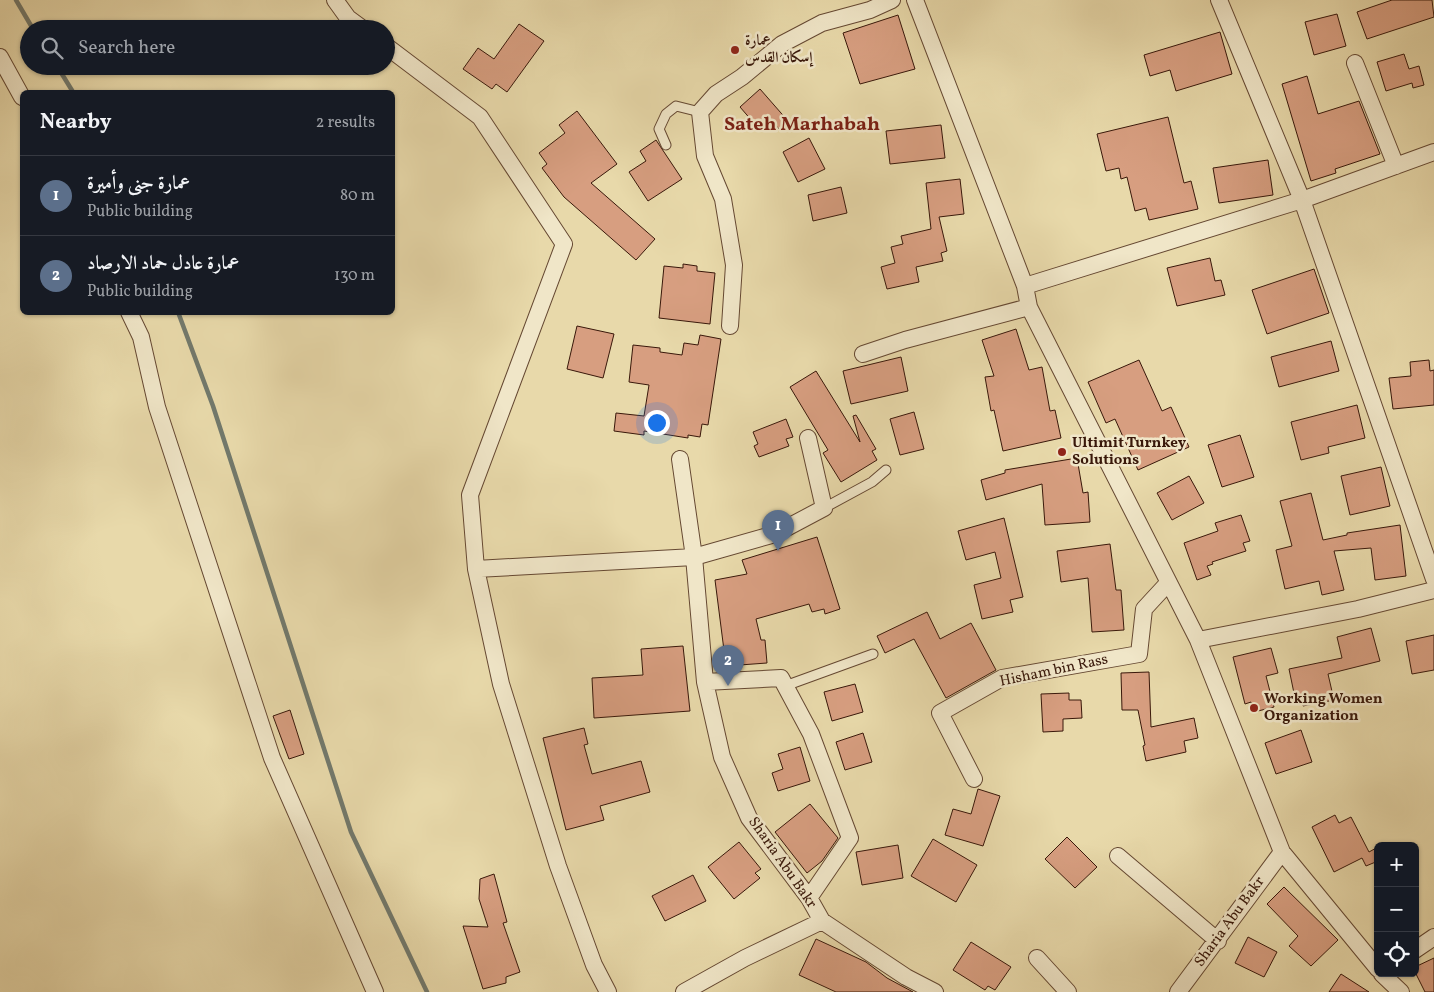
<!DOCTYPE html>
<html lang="en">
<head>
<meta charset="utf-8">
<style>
	body { margin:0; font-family:Vollkorn,Amiri,serif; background:#242831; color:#f1f3f6 }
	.controls { position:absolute; right:15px; bottom:15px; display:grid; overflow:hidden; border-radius:8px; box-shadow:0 1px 4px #0004 }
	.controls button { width:45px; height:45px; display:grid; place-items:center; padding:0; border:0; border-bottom:1px solid #363941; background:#171b24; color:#f1f3f6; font:25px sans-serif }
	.you { position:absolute; left:656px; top:422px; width:18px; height:18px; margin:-12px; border:4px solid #fff; border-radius:50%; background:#1a73e8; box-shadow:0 0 0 8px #1a73e833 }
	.badge { display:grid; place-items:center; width:32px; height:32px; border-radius:50%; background:#c59692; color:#fff; font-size:16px; font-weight:700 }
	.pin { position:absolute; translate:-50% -41px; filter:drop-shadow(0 1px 2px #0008) }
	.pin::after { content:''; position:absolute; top:26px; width:18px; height:15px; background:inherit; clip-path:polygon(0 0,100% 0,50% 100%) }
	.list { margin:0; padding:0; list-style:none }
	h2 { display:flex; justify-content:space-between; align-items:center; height:65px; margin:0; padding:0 20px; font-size:21px }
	h2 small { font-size:16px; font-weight:400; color:#9ea1a6 }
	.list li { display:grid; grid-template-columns:32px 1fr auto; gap:15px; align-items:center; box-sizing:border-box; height:80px; padding:0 20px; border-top:1px solid #363941 }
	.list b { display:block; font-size:19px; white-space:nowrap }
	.list p { margin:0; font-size:16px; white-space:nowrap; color:#9ea1a6 }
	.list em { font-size:16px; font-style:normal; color:#9ea1a6 }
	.icon { flex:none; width:28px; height:28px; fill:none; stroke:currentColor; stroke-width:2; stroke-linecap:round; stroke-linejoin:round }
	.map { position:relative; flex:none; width:1434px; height:992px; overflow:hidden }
	.search { position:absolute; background:#171b24; box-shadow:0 1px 4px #0004; left:20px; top:20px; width:375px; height:55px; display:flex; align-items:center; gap:12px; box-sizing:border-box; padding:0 18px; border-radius:28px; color:#9ea1a6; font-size:19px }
	.panel { position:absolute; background:#171b24; box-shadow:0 1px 4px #0004; left:20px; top:90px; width:375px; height:225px; border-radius:8px }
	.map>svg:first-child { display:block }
</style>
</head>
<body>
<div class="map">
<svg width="1434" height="992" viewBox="0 0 1434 992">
	<rect width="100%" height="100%" fill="#e8d9aa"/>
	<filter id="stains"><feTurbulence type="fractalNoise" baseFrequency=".004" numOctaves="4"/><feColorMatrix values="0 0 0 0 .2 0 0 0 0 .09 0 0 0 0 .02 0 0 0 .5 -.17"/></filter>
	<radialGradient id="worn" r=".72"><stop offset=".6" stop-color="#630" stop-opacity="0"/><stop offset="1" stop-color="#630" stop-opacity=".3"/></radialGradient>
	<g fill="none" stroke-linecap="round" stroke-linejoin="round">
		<path stroke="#72796c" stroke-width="4.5" d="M16,0l17,29
			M57,66l16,26
			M178,312l35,94 138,426 76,160"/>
	</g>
	<path fill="#d79e80" stroke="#39180a" d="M1392,0h40l2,17 -67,22 -10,-27z
		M1337,14l9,32 -32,9 -9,-33z
		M898,15l17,54 -55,15 -17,-51z
		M519,24l25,17 -37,51 -11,-8 -4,5 -29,-20 15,-21 16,11z
		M1220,32l12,42 -56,17 -6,-21 -20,6 -6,-21z
		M1404,54l5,15 10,-3 5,19 -11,3 -1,-5 -26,8 -9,-29z
		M1307,76l11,38 41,-13 21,53 -45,15 1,4 -25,8 -29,-97z
		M760,89l28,32 -9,8 -9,-10 -11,10 -19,-22z
		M577,111l40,53 -26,19 64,56 -19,21 -72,-63 -22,-29 5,-4 -8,-11 26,-20 -6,-8z
		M1168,117l16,66 7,-2 7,28 -49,11 -3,-12 -11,3 -8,-34 -6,2 -2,-11 -13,3 -9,-37z
		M941,125l4,33 -55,6 -4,-33z
		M809,138l16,31 -27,13 -15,-30z
		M656,140l26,39 -34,22 -19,-29 17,-11 -6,-10z
		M1268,160l5,35 -54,8 -6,-35z
		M960,179l4,35 -25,3 8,34 -6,2 2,8 -27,6 3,15 -32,7 -6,-22 14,-4 -4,-16 12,-3 -2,-8 30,-7 -5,-46z
		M841,187l6,26 -34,8 -5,-26z
		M1210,258l5,23 6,-1 4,15 -48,11 -10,-38z
		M683,264l14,2v5l18,2 -5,51 -51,-6 5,-52 19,2z
		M1314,269l15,44 -62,21 -15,-44z
		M577,326l37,8 -11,44 -36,-9z
		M1016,329l13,41 13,-3 8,44 5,-1 6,28 -58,13 -9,-41 -3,1 -6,-34 9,-1 -12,-36z
		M700,335l21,4 -13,86 -6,-1 -2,13 -12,-2v3l-44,-7v4l-30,-4 2,-18 28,3 5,-31 -20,-3 4,-37 27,3v4l22,3 2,-12 14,2z
		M1331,341l8,30 -60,16 -8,-30z
		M901,357l7,34 -57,13 -8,-33z
		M1139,360l23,51 9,-4 18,40 -51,23 -23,-51 -9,4 -18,-41z
		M1429,360l1,11 4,-1v35l-41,4 -4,-31 22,-2 -1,-14z
		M816,371l44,71 -7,-26 3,-1 20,34 -4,2 5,9 -36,22 -18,-29 5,-3 -38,-63z
		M1357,405l8,33 -37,9 1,6 -28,7 -10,-38z
		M914,412l10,37 -24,6 -10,-36z
		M786,419l7,18 -7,2 3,7 -30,11 -5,-11 4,-2 -5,-12z
		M1240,435l14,42 -32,10 -14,-42z
		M1077,458l6,35 5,-1 2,30 -45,3 -3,-41 -56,16 -5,-20 24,-7v-3z
		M1381,467l9,39 -40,9 -9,-39z
		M1189,476l15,27 -32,17 -15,-27z
		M1311,493l12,47 24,-5v-2l53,-8 6,51 -31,4 -4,-32 -37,3 10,39 -22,5 -3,-14 -34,8 -9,-39 16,-4 -12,-45z
		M1241,515l9,26 -7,2 3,8 -34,11 1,2 -6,2 4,9 -14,5 -13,-37 34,-12 -3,-8z
		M1004,518l19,79 -13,3 3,12 -31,7 -8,-34 27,-7 -6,-26 -29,8 -8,-29z
		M817,537l23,72 -15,5 -1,-5 -12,3 -3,-8 -53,15 5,21h4l2,23 -41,3 -11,-86 32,-6 -5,-14z
		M1110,544l6,46h5l3,40 -32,2 -4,-54 -27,4 -4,-31z
		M927,612l13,27 31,-16 25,47 -50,28 -32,-59 -29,14 -8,-17z
		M1371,628l9,33 -52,13 6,26 -31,6 -2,-9 -6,1 -6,-29 53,-11 -5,-21z
		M1434,635v35l-22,4 -6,-33z
		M683,646l7,65 -96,7 -2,-40 51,-3 -2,-26z
		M1271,648l7,25 -12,3 8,31 -20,5 -3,-10 -6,2 -12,-47z
		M1149,672l2,55 43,-9 4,20 -14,3 2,11 -40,9 -3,-15 2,-1 -7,-35h-16l-1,-37z
		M855,684l8,28 -31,9 -8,-29z
		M1069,693v7h12l1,18 -19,1v12l-20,1 -2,-38z
		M290,710l14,44 -15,5 -16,-43z
		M584,728l4,16 -4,1 8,29 49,-13 9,31 -50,14 4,14 -38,10 -23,-92z
		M1301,730l11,32 -36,12 -11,-31z
		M863,733l9,29 -27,8 -9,-28z
		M800,747l10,34 -32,10 -6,-18 11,-4 -5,-15z
		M978,789l22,7 -17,50 -38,-11 8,-26 18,5z
		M810,804l28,34 -16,23 -15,12 -32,-41z
		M1335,815l4,8 12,-6 18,35 9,-5v14l-12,5 -4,-8 -28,14 -22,-45z
		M1067,837l30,30 -22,21 -30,-29z
		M933,839l44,26 -21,37 -45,-26z
		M739,842l22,27 -6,4 5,5 -26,21 -26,-32z
		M898,845l5,33 -41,7 -6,-33z
		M494,874l13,48 -4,1 17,49 -14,5v6l-23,6 -20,-63 25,1 -9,-28 1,-20z
		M693,875l13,26 -41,20 -13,-25z
		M1284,887l54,53 -27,26 -22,-20 9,-10 -31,-32z
		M1248,937l29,15 -13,25 -29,-14z
		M816,939l50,23 21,16 26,14h-77l-37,-17z
		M971,942l40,25 -16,23 -7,-4 -3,4 -32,-20z
		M1434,958v34h-9l-10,-20v-5z
		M1341,974l28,18h-40z"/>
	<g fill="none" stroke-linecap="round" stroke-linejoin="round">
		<defs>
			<path id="service" d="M666,145l-7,-16 7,-15 10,-8 24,6
				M824,508l48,-26 14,-12
				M785,686l88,-32"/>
			<path id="minor" d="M335,0l13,18 15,11
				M915,0l110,286 4,21 169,333 84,212 96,117
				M1219,0l83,200 132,379
				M386,46l94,71 84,127 -94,251 6,74 25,115 57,182 36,99 14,27
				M0,57l22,40
				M1355,63l41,103
				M1025,286l277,-86 132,-48
				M129,312l12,25 16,70 115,351 103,234
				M730,326l4,-61 -11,-66 -18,-43 -5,-44 16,-18 26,-17 40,-33 40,-21 48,-13 22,-10
				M863,354l42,-14 124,-33
				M680,459l14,98 11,125 17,75 27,61 60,80 13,23 84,56 29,15
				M476,569l218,-12 81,-23 49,-26 -16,-70
				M1198,640l160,-31 76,-19
				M705,682l76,-4 30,56 39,104 -41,60
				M974,779l-34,-66 62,-35 137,-24 5,-45 24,-26
				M1118,856l100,85
				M1415,950l19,-13
				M1037,958l31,34
				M1382,974l19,18
				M684,992l61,-34 77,-37
				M1178,992l104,-140"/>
		</defs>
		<use href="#service" stroke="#654832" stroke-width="11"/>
		<use href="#minor" stroke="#654832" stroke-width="18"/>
		<use href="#service" stroke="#f0e6c8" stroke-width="9"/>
		<use href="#minor" stroke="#f0e6c8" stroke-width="16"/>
	</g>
	<g fill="#8f2418" stroke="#f0e6c8" stroke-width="2">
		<circle cx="735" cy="50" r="5"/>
		<circle cx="1062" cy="452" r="5"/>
		<circle cx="1254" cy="708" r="5"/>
	</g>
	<g text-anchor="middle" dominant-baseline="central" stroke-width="5" stroke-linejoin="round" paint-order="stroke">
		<g font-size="15" font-weight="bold" fill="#39180a" stroke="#f0e6c8" text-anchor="start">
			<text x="745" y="41">عمارة<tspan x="745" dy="17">إسكان القدس</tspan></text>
			<text x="1072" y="443">Ultimit Turnkey<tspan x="1072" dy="17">Solutions</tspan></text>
			<text x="1264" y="699">Working Women<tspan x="1264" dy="17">Organization</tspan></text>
		</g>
		<g font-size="15" fill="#39180a" stroke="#f0e6c8">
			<text transform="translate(1054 671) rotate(-12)">Hisham bin Rass</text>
			<text transform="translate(782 863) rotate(55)">Sharia Abu Bakr</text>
			<text transform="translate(1230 922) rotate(-54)">Sharia Abu Bakr</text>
		</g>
		<g font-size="20" font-weight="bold" fill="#7a1f14" stroke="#f0e6c8">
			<text x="802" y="125">Sateh Marhabah</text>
		</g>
	</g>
	<rect width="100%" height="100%" filter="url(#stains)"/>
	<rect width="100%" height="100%" fill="url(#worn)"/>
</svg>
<div class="controls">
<button>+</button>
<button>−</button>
<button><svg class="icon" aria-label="locate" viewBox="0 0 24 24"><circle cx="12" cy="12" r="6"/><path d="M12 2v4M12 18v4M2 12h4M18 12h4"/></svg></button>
</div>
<div class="you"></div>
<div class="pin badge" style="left:778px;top:551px;background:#5c6f8a">1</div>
<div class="pin badge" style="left:728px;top:686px;background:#5c6f8a">2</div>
<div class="search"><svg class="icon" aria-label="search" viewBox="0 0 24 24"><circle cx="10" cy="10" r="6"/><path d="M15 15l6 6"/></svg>Search here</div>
<section class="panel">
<h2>Nearby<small>2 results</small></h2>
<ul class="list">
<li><span class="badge" style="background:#5c6f8a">1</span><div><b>عمارة جنى وأميرة</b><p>Public building</p></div><em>80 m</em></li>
<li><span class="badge" style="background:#5c6f8a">2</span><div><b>عمارة عادل حماد الارصاد</b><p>Public building</p></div><em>130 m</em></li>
</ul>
</section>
</div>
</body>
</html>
